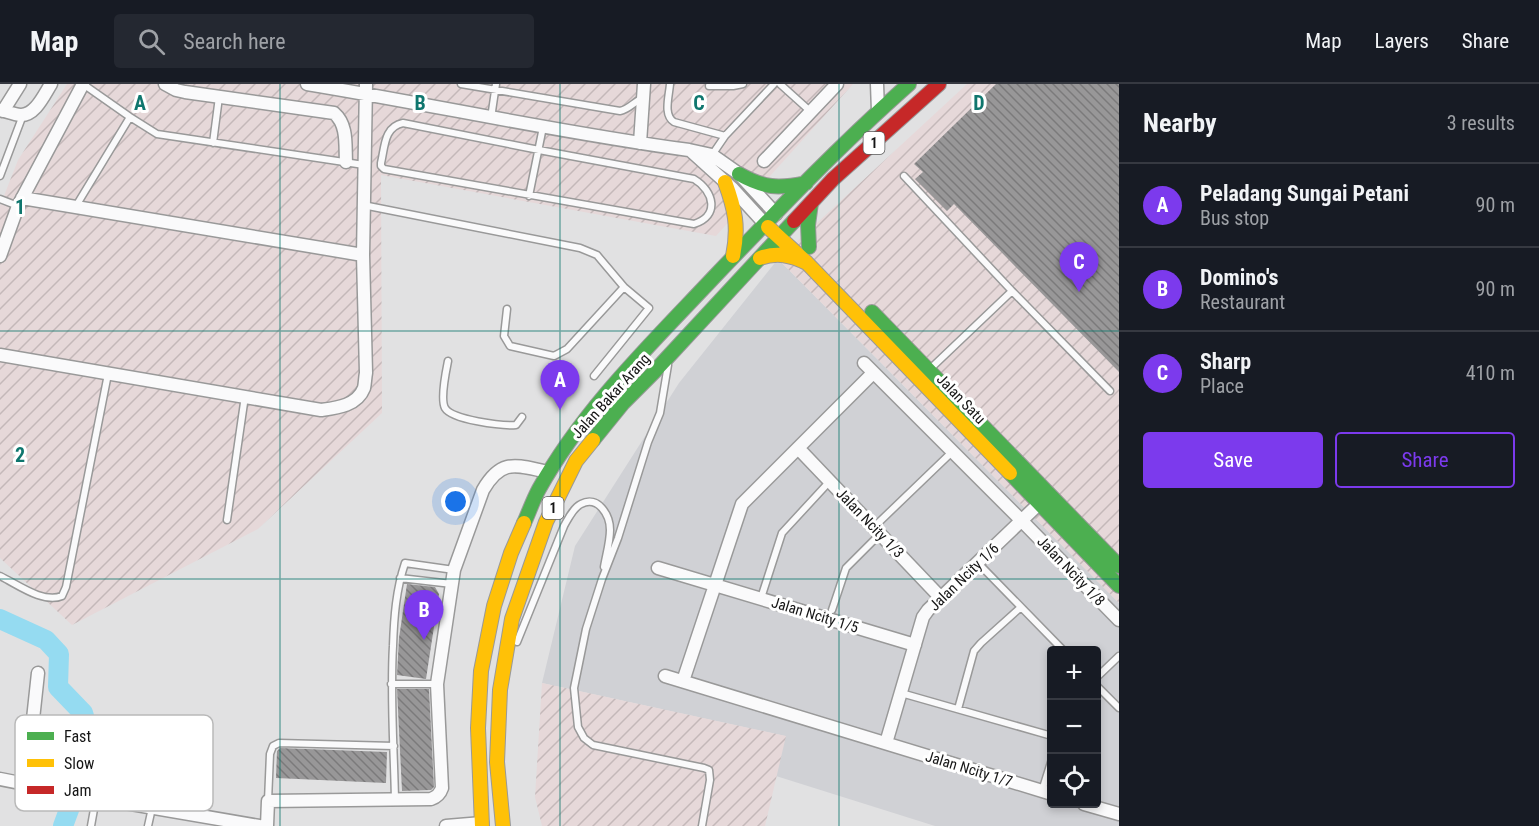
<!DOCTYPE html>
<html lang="en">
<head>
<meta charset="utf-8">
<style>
	body { margin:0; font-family:"Roboto Condensed",sans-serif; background:#242831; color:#f1f3f6 }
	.controls { position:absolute; right:18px; bottom:18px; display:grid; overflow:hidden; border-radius:6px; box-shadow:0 3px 9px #0003 }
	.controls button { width:54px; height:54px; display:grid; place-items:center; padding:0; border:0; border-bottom:2px solid #363941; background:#171b24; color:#f1f3f6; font:30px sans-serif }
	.you { position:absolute; left:456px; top:418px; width:21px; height:21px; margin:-15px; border:4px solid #fff; border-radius:50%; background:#1a73e8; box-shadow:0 0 0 9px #1a73e833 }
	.badge { display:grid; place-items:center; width:39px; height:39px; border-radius:50%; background:#7c3aed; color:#fff; font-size:20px; font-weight:700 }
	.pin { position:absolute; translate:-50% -50px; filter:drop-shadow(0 2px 3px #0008) }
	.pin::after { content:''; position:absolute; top:32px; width:21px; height:18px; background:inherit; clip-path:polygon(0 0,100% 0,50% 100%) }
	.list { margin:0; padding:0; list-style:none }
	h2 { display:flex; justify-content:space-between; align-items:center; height:78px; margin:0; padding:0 24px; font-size:26px }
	h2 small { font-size:20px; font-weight:400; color:#9ea1a6 }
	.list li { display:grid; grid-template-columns:39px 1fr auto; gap:18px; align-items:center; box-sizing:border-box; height:84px; padding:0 24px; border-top:2px solid #363941 }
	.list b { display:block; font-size:22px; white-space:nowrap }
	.list p { margin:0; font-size:20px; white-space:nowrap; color:#9ea1a6 }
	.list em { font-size:20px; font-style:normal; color:#9ea1a6 }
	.actions { display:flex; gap:12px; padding:18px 24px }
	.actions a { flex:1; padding:14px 0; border:2px solid #7c3aed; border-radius:6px; text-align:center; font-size:21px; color:#7c3aed }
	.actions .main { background:#7c3aed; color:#fff }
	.icon { flex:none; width:33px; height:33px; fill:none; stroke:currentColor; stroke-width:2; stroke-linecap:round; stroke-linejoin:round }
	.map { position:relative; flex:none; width:1119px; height:742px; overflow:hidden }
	header { display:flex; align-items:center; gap:36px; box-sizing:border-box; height:84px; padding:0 30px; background:#171b24; border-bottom:2px solid #363941 }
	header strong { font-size:28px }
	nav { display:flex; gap:33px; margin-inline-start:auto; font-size:21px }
	.search { width:420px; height:54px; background:#242831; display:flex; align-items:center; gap:15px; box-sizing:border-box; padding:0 21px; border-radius:6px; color:#9ea1a6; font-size:22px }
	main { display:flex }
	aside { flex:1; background:#171b24 }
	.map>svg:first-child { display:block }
</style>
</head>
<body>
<header>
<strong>Map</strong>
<div class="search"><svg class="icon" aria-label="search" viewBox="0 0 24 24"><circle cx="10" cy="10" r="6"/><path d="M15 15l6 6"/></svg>Search here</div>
<nav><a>Map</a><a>Layers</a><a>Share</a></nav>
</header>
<main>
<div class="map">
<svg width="1119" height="742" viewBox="0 0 1119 742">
	<defs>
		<pattern id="industrial-furrows" width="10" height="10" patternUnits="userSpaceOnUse" patternTransform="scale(1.5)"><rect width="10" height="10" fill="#e6d8d9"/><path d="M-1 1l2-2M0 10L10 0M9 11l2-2" fill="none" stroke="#c4b8b9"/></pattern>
		<pattern id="building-back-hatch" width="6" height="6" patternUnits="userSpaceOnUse" patternTransform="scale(1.5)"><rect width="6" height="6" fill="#989798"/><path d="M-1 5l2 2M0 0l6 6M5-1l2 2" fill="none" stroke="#7b7a7b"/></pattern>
	</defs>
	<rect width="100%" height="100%" fill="#e1e1e2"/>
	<path fill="#d0d1d5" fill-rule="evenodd" d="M778,175l341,344v223h-184l-159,-50 9,-40 -243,-53 33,-137 104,-163zM1052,566h44v154h-44z"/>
	<path fill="url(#industrial-furrows)" d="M67,0h786l-137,152 -335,-61 1,238 -124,116 -186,96 -72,-67v-352l18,-46z
		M967,0h152v519l-341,-344z
		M542,599l244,53 -21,90h-223l-7,-29z"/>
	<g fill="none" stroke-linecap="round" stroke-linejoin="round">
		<path stroke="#95dbf1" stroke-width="20" d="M0,535l46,21 13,14 -1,33 25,26 4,13 -16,28 1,30 -2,23 -7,19"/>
	</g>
	<path fill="url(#building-back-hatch)" d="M996,0h123v288l-165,-168 -7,7 -32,-32 8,-7 -9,-8z
		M407,500l28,3 4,7 -13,85 -29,-4 2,-37z
		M397,605h32l5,98 -3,3 -29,1z
		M280,664l107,4 -1,31 -110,-5 1,-27z"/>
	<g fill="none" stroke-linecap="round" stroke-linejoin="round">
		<defs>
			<path id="lane" d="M83,0l47,33 27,17 207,31
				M461,0l159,27c10,-2 13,-9 23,-13
				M670,0c-1,13 -7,31 4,38l51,14
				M780,0l30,27
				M709,2h24l10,-2
				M491,34l5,-34
				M403,39l136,27 155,29c20,12 26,37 0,45l-310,-55 -3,-3v-3c4,-17 3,-36 22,-40z
				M213,59l6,-46
				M712,71l13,-19 49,-52
				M0,92l23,-61
				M904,92l108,115 -83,79
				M529,112l14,-69
				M0,115l18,7
				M363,121l217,43 17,7 27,32 -57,62 -13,7 -44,-10 -6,-10 3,-27
				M76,122l54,-89
				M1012,207l98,100
				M448,277c-2,10 -8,38 -3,47 7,12 57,18 71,17l6,-8
				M668,281l-8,48 -12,29 -30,96 -16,41 -16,50 -12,59 4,39 6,11 9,7 111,23 5,2 1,10 -8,46
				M594,292l55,-68 -25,-21
				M227,436l18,-124
				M874,443l78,-75
				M978,479l85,87
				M0,492c17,8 43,28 62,20l4,-9 42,-213
				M400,494l52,6
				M761,514l21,-65 48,-52
				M832,526l14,-42 34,-34
				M517,558l47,-116c4,-7 9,-18 17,-22 17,-9 29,11 29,26 0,12 -4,25 -6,37
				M1096,594l23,-22
				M391,600h46
				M1096,601l23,23
				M901,609l151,43
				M958,625l16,-58 7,-8 40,-36
				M1042,707l10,-32
				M395,716c-1,-51 -5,-103 -2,-154 1,-29 3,-56 12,-83l49,7
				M268,717l2,-47 3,-8 6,-3 115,3
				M91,742l5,-28
				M148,742l4,-18"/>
			<path id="street" d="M165,0l11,6 9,2 149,21c14,12 11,32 12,49
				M307,0c128,21 254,49 382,66l23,5 27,19 37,40
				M877,0l1,27
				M0,26c6,1 13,4 20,5 15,1 24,-20 31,-31
				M3,27l17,-27
				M640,59l4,-59
				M691,67l42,38 32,35
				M764,77l73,-77
				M22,114l341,57
				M0,172l18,-50 65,-122
				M0,271l321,55c15,-2 36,-4 43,-22 1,-4 1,-10 2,-15l-3,-118 3,-171
				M864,279l158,158 97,99
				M798,364l143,150
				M658,484l257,77
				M665,592l387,118
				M683,597l59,-177 131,-131
				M886,659l37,-126 5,-7 117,-112
				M0,695l96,19 163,28
				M26,700l12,-111
				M1084,720l35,10
				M267,742l1,-25 163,-2c6,-2 9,-5 11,-11l-5,-104 17,-114 29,-80c19,-33 34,-24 66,-18
				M446,742l36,-3"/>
			<path id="fast" d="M739,90c25,14 39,15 67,9
				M809,163l-1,-22 3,-22
				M872,228l247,254
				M593,356l30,-37 31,-31 140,-151
				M1010,389l109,113
				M524,439c5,-11 9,-23 15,-34 45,-81 113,-146 176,-213 63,-66 126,-132 194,-192"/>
			<path id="slow" d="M725,98c10,27 14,45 8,74
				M768,143l39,36 203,210
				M760,174c17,-6 31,-3 47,5
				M482,742l-4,-98 3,-57 13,-65 17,-53 13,-30
				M503,742l-6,-64 3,-72 12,-71 34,-97 30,-61 17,-21"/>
			<path id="jam" d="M794,137l39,-42 106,-95"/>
		</defs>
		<use href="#lane" stroke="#999" stroke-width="9"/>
		<use href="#street" stroke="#999" stroke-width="15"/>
		<use href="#fast" stroke="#999" stroke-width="16"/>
		<use href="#slow" stroke="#999" stroke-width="16"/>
		<use href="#jam" stroke="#999" stroke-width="16"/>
		<use href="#lane" stroke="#fafafb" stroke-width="6"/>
		<use href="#street" stroke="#fafafb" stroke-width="12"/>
		<use href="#fast" stroke="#4caf50" stroke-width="14"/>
		<use href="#slow" stroke="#ffc107" stroke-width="14"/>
		<use href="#jam" stroke="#c62828" stroke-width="14"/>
	</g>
	<path fill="none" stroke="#0f766e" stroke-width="1.5" stroke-opacity="0.55" d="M280,0v742M560,0v742M839,0v742M0,247h1119M0,495h1119"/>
	<g text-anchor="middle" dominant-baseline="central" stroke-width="6" stroke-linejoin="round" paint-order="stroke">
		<g fill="#fff" stroke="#5b5b5b" stroke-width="1.5">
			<rect x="863.5" y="48" width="21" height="22" rx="4.5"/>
			<rect x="542.5" y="413" width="21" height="22" rx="4.5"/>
		</g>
		<g font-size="14" font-weight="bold" fill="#151515">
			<text x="874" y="59">1</text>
			<text x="553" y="424">1</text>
		</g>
		<g font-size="15" fill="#151515" stroke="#fff">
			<text transform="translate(611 312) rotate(-48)">Jalan Bakar Arang</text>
			<text transform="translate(961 315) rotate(46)">Jalan Satu</text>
			<text transform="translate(870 439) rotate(46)">Jalan Ncity 1/3</text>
			<text transform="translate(1071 487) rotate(46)">Jalan Ncity 1/8</text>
			<text transform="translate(964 493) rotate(-44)">Jalan Ncity 1/6</text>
			<text transform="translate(815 531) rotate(17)">Jalan Ncity 1/5</text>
			<text transform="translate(969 685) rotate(17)">Jalan Ncity 1/7</text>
		</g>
	</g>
	<rect x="15" y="631" width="198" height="96" rx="9" fill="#fff" stroke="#b9b9b9" stroke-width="1.5"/>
	<rect x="27" y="648" width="27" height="8" fill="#4caf50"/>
	<rect x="27" y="675" width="27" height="8" fill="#ffc107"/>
	<rect x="27" y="702" width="27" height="8" fill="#c62828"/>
	<g font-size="16" fill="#151515">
		<text x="64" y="658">Fast</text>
		<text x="64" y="685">Slow</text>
		<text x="64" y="712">Jam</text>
	</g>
	<g font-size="20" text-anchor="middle" font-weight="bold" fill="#0f766e" stroke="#fff" stroke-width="6" stroke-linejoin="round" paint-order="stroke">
		<text x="140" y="26">A</text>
		<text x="420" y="26">B</text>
		<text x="699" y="26">C</text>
		<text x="979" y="26">D</text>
		<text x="20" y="130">1</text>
		<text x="20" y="378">2</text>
	</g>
</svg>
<div class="controls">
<button>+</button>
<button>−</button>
<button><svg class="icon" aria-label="locate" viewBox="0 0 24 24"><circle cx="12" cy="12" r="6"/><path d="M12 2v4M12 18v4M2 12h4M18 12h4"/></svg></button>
</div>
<div class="you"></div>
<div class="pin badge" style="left:560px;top:326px">A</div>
<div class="pin badge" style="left:424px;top:556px">B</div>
<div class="pin badge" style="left:1079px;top:208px">C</div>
</div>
<aside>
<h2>Nearby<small>3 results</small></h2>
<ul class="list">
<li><span class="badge">A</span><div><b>Peladang Sungai Petani</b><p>Bus stop</p></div><em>90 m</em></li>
<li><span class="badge">B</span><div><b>Domino's</b><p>Restaurant</p></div><em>90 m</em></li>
<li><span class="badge">C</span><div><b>Sharp</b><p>Place</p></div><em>410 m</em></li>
</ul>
<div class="actions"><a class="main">Save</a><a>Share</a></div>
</aside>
</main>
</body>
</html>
